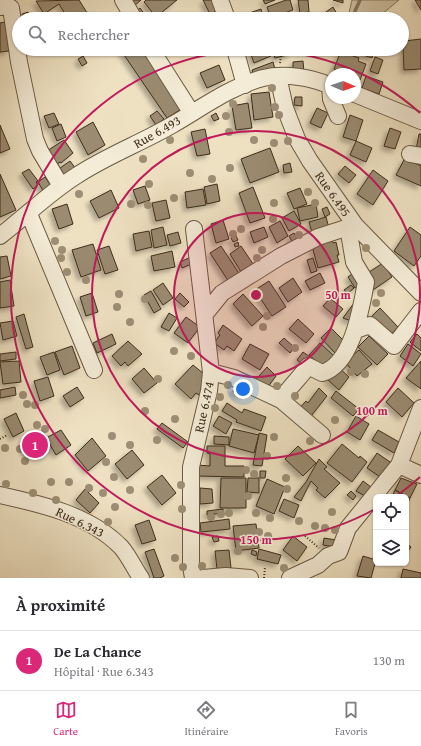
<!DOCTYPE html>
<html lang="fr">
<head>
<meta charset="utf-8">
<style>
	body { margin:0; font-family:"Gentium Book Plus",serif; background:#f2f2f3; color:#2b2b33 }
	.controls { position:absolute; right:12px; bottom:12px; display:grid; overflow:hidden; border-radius:6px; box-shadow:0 1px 3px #0004 }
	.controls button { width:36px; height:36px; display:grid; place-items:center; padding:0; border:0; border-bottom:1px solid #e1e1e2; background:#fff; color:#2b2b33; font:20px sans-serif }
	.compass { position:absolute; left:325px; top:68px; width:36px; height:36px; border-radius:50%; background:#fff; box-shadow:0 1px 3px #0004; rotate:92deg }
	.you { position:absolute; left:243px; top:389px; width:14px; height:14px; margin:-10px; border:3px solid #fff; border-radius:50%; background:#1a73e8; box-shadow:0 0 0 6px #1a73e833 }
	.badge { display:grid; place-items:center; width:26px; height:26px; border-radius:50%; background:#db2777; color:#fff; font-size:13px; font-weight:700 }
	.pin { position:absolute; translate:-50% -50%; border:2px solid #fff; box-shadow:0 1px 4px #0006 }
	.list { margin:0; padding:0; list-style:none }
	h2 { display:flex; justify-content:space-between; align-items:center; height:52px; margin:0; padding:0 16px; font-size:17px }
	h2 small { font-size:13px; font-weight:400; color:#7c7c81 }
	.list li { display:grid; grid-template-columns:26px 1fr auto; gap:12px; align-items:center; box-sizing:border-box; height:60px; padding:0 16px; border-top:1px solid #e1e1e2 }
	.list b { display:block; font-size:15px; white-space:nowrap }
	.list p { margin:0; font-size:13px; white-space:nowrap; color:#7c7c81 }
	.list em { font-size:13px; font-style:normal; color:#7c7c81 }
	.icon { flex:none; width:22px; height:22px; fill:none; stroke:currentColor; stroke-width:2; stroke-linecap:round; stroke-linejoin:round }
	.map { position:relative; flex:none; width:421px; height:578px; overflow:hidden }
	.search { position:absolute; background:#fff; box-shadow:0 1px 3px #0004; left:12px; right:12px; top:12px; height:44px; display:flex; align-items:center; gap:10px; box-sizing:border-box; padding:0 14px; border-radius:22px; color:#7c7c81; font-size:15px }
	.sheet { height:112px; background:#fff }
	nav { display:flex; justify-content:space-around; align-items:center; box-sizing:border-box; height:56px; border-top:1px solid #e1e1e2; background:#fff; font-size:11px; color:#7c7c81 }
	nav a { display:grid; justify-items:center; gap:2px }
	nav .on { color:#db2777 }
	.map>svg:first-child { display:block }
</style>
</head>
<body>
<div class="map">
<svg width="421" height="578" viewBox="0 0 421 578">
	<defs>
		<filter id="shadow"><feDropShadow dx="-3.5" dy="3.5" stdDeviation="2" flood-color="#0004"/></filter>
	</defs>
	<rect width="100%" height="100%" fill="#eee1c2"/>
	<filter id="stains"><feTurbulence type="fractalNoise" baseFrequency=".005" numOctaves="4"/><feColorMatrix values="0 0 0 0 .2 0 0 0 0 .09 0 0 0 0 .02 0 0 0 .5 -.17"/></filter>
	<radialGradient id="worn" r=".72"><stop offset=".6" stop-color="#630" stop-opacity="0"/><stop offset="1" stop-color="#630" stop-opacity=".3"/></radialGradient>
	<path fill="#d0c2a5" stroke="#877860" d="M352,0h47l-23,19h-27l-1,-2z"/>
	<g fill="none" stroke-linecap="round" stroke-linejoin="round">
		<path stroke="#84745d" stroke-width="3.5" d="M355,11l5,-11"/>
	</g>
	<path fill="#9a8b71" stroke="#3e2d1a" filter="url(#shadow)" d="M79,0l12,19h-23l-9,-15 -15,10 -8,-13z
		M129,0h12l-7,6z
		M146,0h31l-21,17 -12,-15z
		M203,0h14l4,9 -11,5z
		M263,0h12l-10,4z
		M286,0h4l3,10 -22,8 -4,-11z
		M298,0h10l1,12 -9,1z
		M333,0h10v3z
		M415,0h6v10z
		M333,7l7,12h-20l-1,-2z
		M140,8l8,11h-10l-4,-6z
		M261,9l3,10h-29v-1z
		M28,12l3,7h-8l-1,-5z
		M122,14l3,5h-10z
		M292,15l2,4h-14z
		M5,22l4,29 -9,1v-29z
		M421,39v30l-17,1 -1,-23h2l-1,-6z
		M120,49h23l40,59 -16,10z
		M249,49h20l2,7 -17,7z
		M272,49h18l1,5 -16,4z
		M345,49h29l-2,9z
		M340,53l7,3 1,-2 11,4 -1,3 8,3 -6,16 -5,-2v-4h-10l-11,-5z
		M83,56l4,7 -5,3 -4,-7z
		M375,57l8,3 -5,14 -8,-3z
		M303,61l1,12 -11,1v-12z
		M273,62l2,7 -21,7 -2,-6z
		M219,65l6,15 -18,8 -7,-15z
		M366,76l17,6 -4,12 -17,-6z
		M269,92l4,25 -19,3 -3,-26z
		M295,97h7v9l-8,-1z
		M248,103l4,25 -16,2 -4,-24z
		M317,108l11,5 -7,15 -11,-5z
		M157,111l7,8 -8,6 -6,-9z
		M54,113l5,11 -10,4 -5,-12z
		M216,113l3,6 -5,2 -3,-5z
		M350,115l13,5 -7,21 -13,-4z
		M93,122l12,23 -17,10 -12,-23z
		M61,124l5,13 -9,4 -5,-13z
		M0,125l10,24 -10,4z
		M390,128l11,4 -6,17 -11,-3z
		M205,129l5,25 -13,2 -6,-24z
		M419,134h2v17l-5,-1z
		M64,140l9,13 -12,10v-1l-5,2 -9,-13z
		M356,141l16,7 -6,14 -16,-7z
		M270,148l9,24 -29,11 -9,-24z
		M405,158l16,8v20l-25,-11z
		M70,161l6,8 -14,11 -6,-9z
		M290,163l2,9 -8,1 -1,-8z
		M345,166l11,9 -7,8 -11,-9z
		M29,169l9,12 -2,1 2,3 -5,4 -11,-16z
		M373,170l15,11 -15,24 -16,-11z
		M0,174l16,36 -16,7z
		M45,177l8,12 -8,5 -7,-12z
		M217,184l3,17 -13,3 -3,-17z
		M145,186l5,14 -12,4 -5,-14z
		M253,187l12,31 -15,5 -11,-30z
		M300,188l7,16 -13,5 -7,-16z
		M203,189l3,16 -19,3 -2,-16z
		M111,190l8,18 -20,10 -9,-17z
		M166,200l4,18 -14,3 -4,-18z
		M67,204l6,20 -14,5 -7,-20z
		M316,204l2,13 -18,4 -3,-13z
		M327,207l3,7 -5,3 -3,-8z
		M294,211l7,13 -12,7 -7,-13z
		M326,217l4,15 -17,4 -4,-14z
		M223,220l6,19 -13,4 -5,-19z
		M280,221l8,15 -11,7 -8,-16z
		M163,227l4,18 -13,3 -3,-18z
		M264,227l4,10 -14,6 -4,-11z
		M410,227l11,8v21l-7,10 -20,-15z
		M149,231l3,16 -16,4 -3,-17z
		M178,232l3,11 -11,3 -3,-11z
		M294,233l6,11 -5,3 -6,-11z
		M236,236l2,4 -5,2 -2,-4z
		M332,240l1,3 3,-1 3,13h-2l2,7 -21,6 -6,-22z
		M238,242l1,4 -4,1 -1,-3z
		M93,244l8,26 -20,7 -9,-27z
		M109,246l9,24 -13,4 -8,-24z
		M221,246l19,29 -11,7 -19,-29z
		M241,246l14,21 -12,8 -13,-21z
		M172,251l3,16 -21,4 -3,-15z
		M7,256l4,20 -11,3v-22z
		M191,257l3,6 -12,5 -2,-6z
		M313,258l4,13 -6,2 -4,-13z
		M383,263l9,14 -19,13 -10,-14z
		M356,271l8,11 -9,6 -7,-11z
		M320,273l5,10 -15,7 -5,-9z
		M293,278l9,14 -14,10 -9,-14z
		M10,280l4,26 -14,2v-26z
		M269,281l17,26 -14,9 -17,-26z
		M163,283l10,15 -10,7 -10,-15z
		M351,285l3,3 -7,6 -3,-4z
		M151,291l10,18 -7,4 -10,-18z
		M92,293l6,19 -12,4 -6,-19z
		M180,293l9,9 -5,5 -9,-8z
		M243,294l20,22 -11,10 -19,-22z
		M330,298l13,11 -7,8 -13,-11z
		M354,303l5,7 -5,12 -11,-4z
		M380,308l18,19 -10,11 -19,-19z
		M169,313l8,5 -8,13 -8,-4z
		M24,314l9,33 -7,2 -10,-32z
		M186,317l14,10 -12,16 -14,-10z
		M298,319l16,15 -8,9 -17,-14z
		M13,321l4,15 -14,4 -3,-17z
		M223,325l19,14 -8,12 -7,-5 -3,4 -10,-7 6,-8 -2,-2z
		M331,328l15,15 -11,10 -14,-15z
		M112,334l4,10 -19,9 -4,-10z
		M417,334l4,4v13l-11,-9z
		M369,336l19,18 -11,11 -19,-18z
		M284,338l10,9 -4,6 -11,-10z
		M128,341l14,13 -14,12 -3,-4 -4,4 -9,-10z
		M320,343l16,15 -15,13 -9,-9 3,-2 -6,-5z
		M250,344l19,10 -9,16 -18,-11z
		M408,344l13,10 -8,12 -13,-10z
		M72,346l8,22 -16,7 -9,-23z
		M359,350l13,14 -15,12 -12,-14z
		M16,352v7l-16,2v-7z
		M54,352l6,18 -13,5 -7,-18z
		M303,352l7,5 -6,8 -7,-5z
		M19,361l2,21 -18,2 -3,-22z
		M421,361v28l-15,-11z
		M193,365l16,13 -2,7 -8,10 -3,-2 -5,6 -16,-15z
		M337,366l12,11 -10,13 -12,-11z
		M267,367l9,9 -11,15 -12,-8z
		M144,368l13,15 -13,10 -12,-14z
		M48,377l6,19 -14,5 -6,-20z
		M15,387l1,8 -16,3v-8z
		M77,387l7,11 -14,9 -7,-11z
		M234,387l10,3 -2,5 -9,-3z
		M319,388l8,8 -19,24 -11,-9 9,-10 2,2z
		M398,388l16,15 -12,14 -16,-15z
		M336,391l23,18 -6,7 -22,-18z
		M227,403l15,10 2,-4 22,8 -5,14 -25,-9 1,-2 -15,-9z
		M16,413l8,18 -11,6 -9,-18z
		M219,416l13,7 -6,11 -13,-8z
		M356,416l13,8 -9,16 -13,-8z
		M162,423l26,19 -5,6 -26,-19z
		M233,429l26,6 -5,18 -25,-7z
		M61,430l10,15 -15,10 -10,-17z
		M378,430l21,12 -5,11 -22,-13z
		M259,433l8,2 -5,31 -9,-1z
		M214,436l15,1v8l-15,-1z
		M43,437l4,6 -19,11 -4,-6z
		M92,438l14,18 -18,15 -13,-16z
		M342,444l17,14 1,-2 7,6 -15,20 -25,-19z
		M207,446h18v20h19v11l-47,-1v-11l13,1v-12l-3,-1z
		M298,446l18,17 -13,13 -18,-17z
		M132,450l12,15 -17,14 -12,-15z
		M377,453l19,13 -10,15 -19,-13z
		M319,459l8,8 -3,2 16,14 -15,15 -9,-8 2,-2 -7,-7 -10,20 -7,-4 12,-15z
		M260,471h6l-1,7h-5z
		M162,475l14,18 -14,12 -15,-18z
		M221,478h25v30h-26z
		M248,478h11v15l-12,-1z
		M401,478l16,6 -7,14 -15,-8z
		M267,479l18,8 -11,27 -18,-8z
		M363,481l8,6 -6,9 -9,-5z
		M200,488l12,1 1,14 -13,1z
		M85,489l14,14 -9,10 -14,-13z
		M395,490l15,8 -4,9v-10h-14z
		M351,491l5,5 -3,4 -6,-5z
		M284,499l15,6 -5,13 -15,-7z
		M223,509v4l-16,2v-4z
		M229,519l1,10 -29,3 -1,-9z
		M149,520l7,20 -14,4 -7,-19z
		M256,524l3,24 -23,3 -3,-25z
		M218,536l1,5 -5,1 -2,-5z
		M293,536l14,11 -10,14 -14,-11z
		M324,538l12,2 -1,7 -12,-2z
		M406,543l5,4 -5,7z
		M154,549l10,27 -4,2h-6l-9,-26z
		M259,549l22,6 -3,9 -21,-5z
		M229,550l2,18 -14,1 -2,-18z
		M252,550l5,2 -1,4 -5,-2z
		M363,556l13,4 -5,18 -14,-2z
		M403,569l18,4v5h-20z"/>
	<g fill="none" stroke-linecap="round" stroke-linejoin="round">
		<defs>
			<path id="minor" d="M123,0l11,19
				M220,0l7,19
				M0,7l8,-1 3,2 8,54 16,77 5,12 21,35
				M151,49l40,63
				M235,49l10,36
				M278,76l7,32 12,31 13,22 45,64 66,68
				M330,85l1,14 7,17
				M355,94l66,27
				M410,154l11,2
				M29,214l65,156
				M194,229l17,143
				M0,236c26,-20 49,-43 76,-60 30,-20 65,-33 96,-51 30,-17 57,-38 91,-47 21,-5 48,-1 68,8
				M205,314l17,-21 59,-37 37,-19 37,-12
				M356,330l14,-5 24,21 27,-35
				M281,400l41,35
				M399,465l22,10
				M0,495c41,9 90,20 121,52 8,9 13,21 20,31
				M193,578l-2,-12v-99l18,-76 2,-19 23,6 47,22c8,-13 19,-22 27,-34l14,7c30,-8 39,-64 44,-91l-12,-20 -5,-29 6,-8
				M203,578l23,-2 24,2
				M290,578l28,-13 10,-9 11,-4 9,-24 51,-63 22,-57"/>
		</defs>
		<use href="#minor" stroke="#6a5a44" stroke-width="18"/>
		<path stroke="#3e2d1a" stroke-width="2" stroke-dasharray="1 2" stroke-linecap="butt" d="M280,63l1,-7
			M0,439l7,-4
			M305,536l14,12
			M264,578l1,-11"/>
		<use href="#minor" stroke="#f4ecd7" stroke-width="16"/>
	</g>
	<g fill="#9d8e75">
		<circle cx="272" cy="88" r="4"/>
		<circle cx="233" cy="104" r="4"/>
		<circle cx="275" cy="107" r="4"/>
		<circle cx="279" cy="115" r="4"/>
		<circle cx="226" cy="116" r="4"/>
		<circle cx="229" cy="132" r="4"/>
		<circle cx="170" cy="140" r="4"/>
		<circle cx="254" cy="140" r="4"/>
		<circle cx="288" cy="141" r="4"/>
		<circle cx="274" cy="143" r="4"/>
		<circle cx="143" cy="159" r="4"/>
		<circle cx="230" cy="168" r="4"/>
		<circle cx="190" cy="173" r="4"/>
		<circle cx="212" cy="179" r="4"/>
		<circle cx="149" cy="184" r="4"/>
		<circle cx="308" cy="192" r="4"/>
		<circle cx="79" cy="194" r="4"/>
		<circle cx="174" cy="198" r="4"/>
		<circle cx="274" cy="203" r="4"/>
		<circle cx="315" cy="203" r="4"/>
		<circle cx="131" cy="204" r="4"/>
		<circle cx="148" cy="205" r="4"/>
		<circle cx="273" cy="219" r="4"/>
		<circle cx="241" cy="229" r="4"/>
		<circle cx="233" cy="234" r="4"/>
		<circle cx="299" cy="235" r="4"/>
		<circle cx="55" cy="241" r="4"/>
		<circle cx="366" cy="248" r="4"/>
		<circle cx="62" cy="250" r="4"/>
		<circle cx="262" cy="250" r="4"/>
		<circle cx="61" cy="258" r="4"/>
		<circle cx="257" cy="258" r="4"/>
		<circle cx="67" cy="272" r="4"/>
		<circle cx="86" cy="280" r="4"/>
		<circle cx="381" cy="293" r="4"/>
		<circle cx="119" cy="294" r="4"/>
		<circle cx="145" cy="299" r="4"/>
		<circle cx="376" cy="303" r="4"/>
		<circle cx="117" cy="307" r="4"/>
		<circle cx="267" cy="316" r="4"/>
		<circle cx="130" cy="322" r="4"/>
		<circle cx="263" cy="327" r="4"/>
		<circle cx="295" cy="348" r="4"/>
		<circle cx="174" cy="351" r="4"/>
		<circle cx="191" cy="356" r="4"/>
		<circle cx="351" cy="372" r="4"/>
		<circle cx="365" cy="374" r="4"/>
		<circle cx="158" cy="379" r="4"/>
		<circle cx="228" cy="385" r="4"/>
		<circle cx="277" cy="386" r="4"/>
		<circle cx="23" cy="395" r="4"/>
		<circle cx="295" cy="396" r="4"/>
		<circle cx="220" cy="397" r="4"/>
		<circle cx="27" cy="404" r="4"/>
		<circle cx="35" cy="405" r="4"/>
		<circle cx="215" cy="408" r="4"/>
		<circle cx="145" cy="411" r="4"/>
		<circle cx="175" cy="419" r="4"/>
		<circle cx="335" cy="420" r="4"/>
		<circle cx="37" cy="425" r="4"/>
		<circle cx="45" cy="429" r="4"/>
		<circle cx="112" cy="436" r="4"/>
		<circle cx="274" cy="437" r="4"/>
		<circle cx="157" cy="440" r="4"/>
		<circle cx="310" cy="441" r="4"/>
		<circle cx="130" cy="445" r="4"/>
		<circle cx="5" cy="448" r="4"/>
		<circle cx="20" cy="449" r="4"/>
		<circle cx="267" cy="456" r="4"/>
		<circle cx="25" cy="461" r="4"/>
		<circle cx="106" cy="462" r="4"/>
		<circle cx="246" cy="470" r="4"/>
		<circle cx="254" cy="474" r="4"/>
		<circle cx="114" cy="477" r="4"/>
		<circle cx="286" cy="478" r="4"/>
		<circle cx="51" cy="482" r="4"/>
		<circle cx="69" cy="482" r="4"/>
		<circle cx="6" cy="484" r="4"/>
		<circle cx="181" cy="485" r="4"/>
		<circle cx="89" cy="488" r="4"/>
		<circle cx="287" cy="489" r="4"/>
		<circle cx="130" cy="490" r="4"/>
		<circle cx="33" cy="493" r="4"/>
		<circle cx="103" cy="493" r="4"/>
		<circle cx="248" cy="496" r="4"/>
		<circle cx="56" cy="500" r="4"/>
		<circle cx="115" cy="507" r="4"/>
		<circle cx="182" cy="509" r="4"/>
		<circle cx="332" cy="512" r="4"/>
		<circle cx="229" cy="513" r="4"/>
		<circle cx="256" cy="513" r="4"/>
		<circle cx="221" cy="514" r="4"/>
		<circle cx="211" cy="517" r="4"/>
		<circle cx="270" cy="518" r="4"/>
		<circle cx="299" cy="521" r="4"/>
		<circle cx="108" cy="522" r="4"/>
		<circle cx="315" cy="526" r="4"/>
		<circle cx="325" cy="528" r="4"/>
		<circle cx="335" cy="530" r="4"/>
		<circle cx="259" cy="532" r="4"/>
		<circle cx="268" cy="536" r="4"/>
		<circle cx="238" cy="551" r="4"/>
		<circle cx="175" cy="558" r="4"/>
		<circle cx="202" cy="566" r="4"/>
		<circle cx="183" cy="567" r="4"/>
		<circle cx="284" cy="568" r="4"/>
	</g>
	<circle cx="256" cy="295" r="82" fill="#c2185b" fill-opacity=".12"/>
	<g fill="none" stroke="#c2185b" stroke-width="2">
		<circle cx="256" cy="295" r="82"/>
		<circle cx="256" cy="295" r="164"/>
		<path d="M420 477A245 245 0 0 1 395 497M375 509A245 245 0 1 1 420 113"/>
	</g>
	<g text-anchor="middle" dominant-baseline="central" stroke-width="3" stroke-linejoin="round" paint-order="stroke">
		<g font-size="13" fill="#3e2d1a" stroke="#f4ecd7">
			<text transform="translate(157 132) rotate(-30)">Rue 6.493</text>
			<text transform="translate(333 194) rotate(55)">Rue 6.495</text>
			<text transform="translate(204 407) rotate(-78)">Rue 6.474</text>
			<text transform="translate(80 522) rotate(26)">Rue 6.343</text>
		</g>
	</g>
	<circle cx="256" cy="295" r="6" fill="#c2185b" stroke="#f4ecd7" stroke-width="2"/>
	<g font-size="12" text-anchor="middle" font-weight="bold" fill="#c2185b" stroke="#f4ecd7" stroke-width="3" stroke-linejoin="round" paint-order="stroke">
		<text x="338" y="299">50 m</text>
		<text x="372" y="415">100 m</text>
		<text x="256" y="544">150 m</text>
	</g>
	<rect width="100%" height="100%" filter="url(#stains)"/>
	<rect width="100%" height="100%" fill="url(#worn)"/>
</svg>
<div class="controls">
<button><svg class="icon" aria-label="locate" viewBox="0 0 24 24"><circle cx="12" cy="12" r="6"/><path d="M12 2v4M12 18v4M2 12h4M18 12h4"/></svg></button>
<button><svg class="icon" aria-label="layers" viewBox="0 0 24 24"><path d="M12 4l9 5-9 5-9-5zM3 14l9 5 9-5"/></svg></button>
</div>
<svg class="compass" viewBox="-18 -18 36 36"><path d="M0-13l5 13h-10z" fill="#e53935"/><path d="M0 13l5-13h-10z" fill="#7c7c81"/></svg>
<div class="you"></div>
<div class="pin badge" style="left:35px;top:445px">1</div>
<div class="search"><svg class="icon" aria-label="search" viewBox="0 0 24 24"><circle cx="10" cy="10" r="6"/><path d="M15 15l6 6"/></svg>Rechercher</div>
</div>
<section class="sheet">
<h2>À proximité<small></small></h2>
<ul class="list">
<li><span class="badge">1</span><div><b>De La Chance</b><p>Hôpital · Rue 6.343</p></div><em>130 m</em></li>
</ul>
</section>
<nav>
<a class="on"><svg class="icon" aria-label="map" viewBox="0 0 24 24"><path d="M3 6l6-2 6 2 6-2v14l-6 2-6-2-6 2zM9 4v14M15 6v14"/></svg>Carte</a>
<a><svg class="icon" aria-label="directions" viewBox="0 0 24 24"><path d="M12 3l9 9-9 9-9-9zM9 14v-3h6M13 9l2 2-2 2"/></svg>Itinéraire</a>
<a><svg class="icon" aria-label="saved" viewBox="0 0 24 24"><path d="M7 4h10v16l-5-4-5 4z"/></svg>Favoris</a>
</nav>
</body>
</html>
